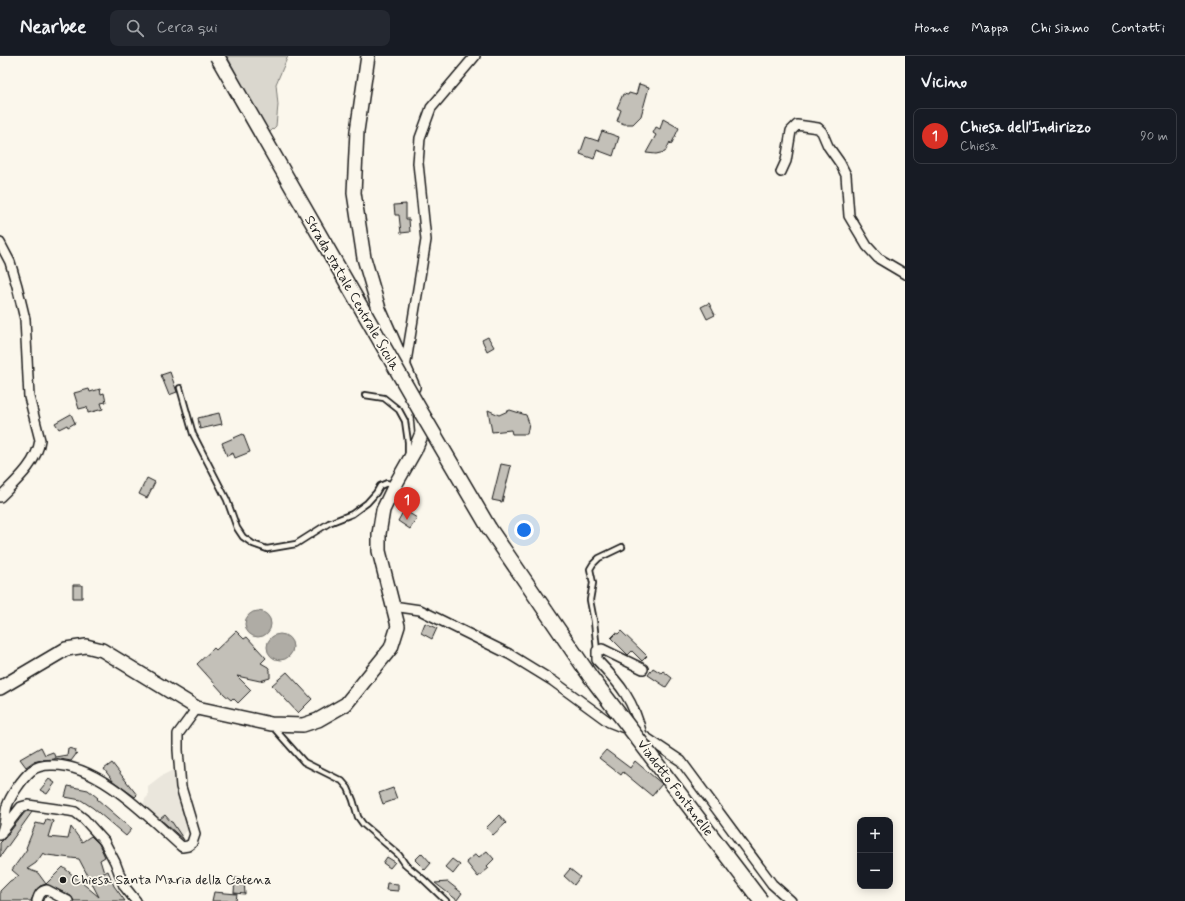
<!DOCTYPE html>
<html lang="it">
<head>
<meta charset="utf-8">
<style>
	body { margin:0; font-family:Mynerve,sans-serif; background:#242831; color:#f1f3f6 }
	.controls { position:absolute; right:12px; bottom:12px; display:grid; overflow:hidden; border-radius:8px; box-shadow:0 2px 10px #0003 }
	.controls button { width:36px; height:36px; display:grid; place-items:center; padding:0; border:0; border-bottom:1px solid #363941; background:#171b24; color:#f1f3f6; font:20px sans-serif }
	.you { position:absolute; left:524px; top:474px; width:14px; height:14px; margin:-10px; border:3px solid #fff; border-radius:50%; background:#1a73e8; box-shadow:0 0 0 6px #1a73e833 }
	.badge { display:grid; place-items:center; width:26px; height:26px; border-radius:50%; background:#d93025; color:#fff; font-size:13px; font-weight:700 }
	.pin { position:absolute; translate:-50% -33px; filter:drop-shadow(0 1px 2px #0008) }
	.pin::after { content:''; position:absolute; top:21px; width:14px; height:12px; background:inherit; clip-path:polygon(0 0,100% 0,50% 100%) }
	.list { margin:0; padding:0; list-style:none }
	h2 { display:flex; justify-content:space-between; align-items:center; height:52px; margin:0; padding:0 16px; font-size:17px }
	h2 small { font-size:13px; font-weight:400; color:#9ea1a6 }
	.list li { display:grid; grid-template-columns:26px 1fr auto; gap:12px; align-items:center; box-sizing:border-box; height:56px; margin:0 8px 8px; padding:0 8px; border:1px solid #363941; border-radius:8px }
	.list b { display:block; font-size:15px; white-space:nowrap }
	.list p { margin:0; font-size:13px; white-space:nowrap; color:#9ea1a6 }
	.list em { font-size:13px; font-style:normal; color:#9ea1a6 }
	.icon { flex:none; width:22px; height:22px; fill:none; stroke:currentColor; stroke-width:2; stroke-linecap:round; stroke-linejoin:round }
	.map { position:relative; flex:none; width:905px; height:845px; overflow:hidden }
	header { display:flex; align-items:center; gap:24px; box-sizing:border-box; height:56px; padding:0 20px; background:#171b24; border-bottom:1px solid #363941 }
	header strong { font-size:19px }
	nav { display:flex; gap:22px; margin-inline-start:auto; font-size:14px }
	.search { width:280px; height:36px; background:#242831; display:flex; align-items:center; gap:10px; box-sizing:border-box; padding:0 14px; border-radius:8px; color:#9ea1a6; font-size:15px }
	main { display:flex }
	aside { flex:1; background:#171b24 }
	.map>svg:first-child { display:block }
</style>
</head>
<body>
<header>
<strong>Nearbee</strong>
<div class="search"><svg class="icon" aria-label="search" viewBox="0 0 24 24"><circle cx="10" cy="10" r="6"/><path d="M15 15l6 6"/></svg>Cerca qui</div>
<nav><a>Home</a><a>Mappa</a><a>Chi siamo</a><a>Contatti</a></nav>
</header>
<main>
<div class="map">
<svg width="905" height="845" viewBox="0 0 905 845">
	<rect width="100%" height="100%" fill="#fbf7ec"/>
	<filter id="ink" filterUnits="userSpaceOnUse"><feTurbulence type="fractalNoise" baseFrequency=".025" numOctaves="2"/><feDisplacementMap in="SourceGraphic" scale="8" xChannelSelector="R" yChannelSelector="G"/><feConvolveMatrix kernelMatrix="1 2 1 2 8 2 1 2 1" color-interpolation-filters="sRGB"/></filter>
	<g filter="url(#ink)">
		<path fill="#eae6dc" d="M175,713l2,19 13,41 -11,8 -37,-29 3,-9 3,-3v-10l13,-10z"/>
		<path fill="#dad7ce" stroke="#7b7a75" d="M227,0h61l-12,28 2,21 -2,21 -8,8z"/>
		<path fill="#afaca5" stroke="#74726e" d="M245 568a13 13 0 1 1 26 0a13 13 0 1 1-26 0Z
			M267 591a13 13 0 1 1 26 0a13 13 0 1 1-26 0Z"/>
		<path fill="#c3c0b8" stroke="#1c1c1c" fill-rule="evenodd" d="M639,28l10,3 -8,29 -8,8h-9l-7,-3 4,-11 -4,-2 6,-14 5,1 1,-2 7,2z
			M663,63l16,9 -8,17 -1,-3 -5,10 -9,2 -10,-1 10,-18 -3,-2 3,-6 4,2z
			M602,75l17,6 -6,19 -16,-6 -3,9 -14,-5 6,-17 12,4z
			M406,148v15h3l1,13 -9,1 -2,-18h-4l-1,-10z
			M709,247l6,12 -8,4 -6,-12z
			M488,281l6,10 -7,4 -5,-11z
			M170,316l7,20 -8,3 -8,-20z
			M89,333l1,3 10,-3 1,5 3,-1 2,9 -5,1 2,6 -15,4 -1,-6 -8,2 -5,-16z
			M488,354l11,5 11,-5 16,5 3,8 -2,11h-15l-1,-4 -19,2z
			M219,357l3,11 -22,5 -2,-11z
			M71,358l4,9 -7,4 -1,-2 -8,4 -4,-6z
			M243,378l7,18 -15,6 -2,-5 -6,3 -5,-13z
			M501,408l10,2 -9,36 -10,-2z
			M147,422l8,4 -8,16 -8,-4z
			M404,454l13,8 -7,11 -12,-8z
			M73,529h9v13h-9z
			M425,567l12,5 -5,11 -11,-6z
			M236,575l8,8 3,-2 19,21 -5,5 7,4 2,3v8l-10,3 -23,-5 14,14 -13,13 -5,-5 -2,2 -7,-6 -27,-30 17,-16 2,2z
			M621,575l23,22 3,3 -5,5 -10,-10 -4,4 -17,-17 5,-5 2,1z
			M653,612l8,5 2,-2 9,7 -6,9 -18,-12z
			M287,616l25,27 -14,14 -26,-28z
			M41,691l4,8 8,-3 2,5 12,-2 1,-7 8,2 -1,4 2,-1 -6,8 -16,-3v1l-13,1 -9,2 -7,5 -6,-8z
			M606,694l24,18 5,-7 27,23 -10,12 -29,-24 -2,3 -22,-17z
			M112,707l25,32 -2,2 -22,-16 -9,-12z
			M49,723l6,4 -8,11 -7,-4z
			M68,730l20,4 10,8 -1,1 35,30 -6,7 -33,-28 -12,-8 -16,-3z
			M393,732l4,11 -14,5 -4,-11z
			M28,755l4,1 -32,45v-14l5,-5 20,-26z
			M165,759l6,7h1l12,18 -24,-21z
			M499,759l7,8 -13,12 -7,-7z
			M46,763l7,2 -5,16 20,2 3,-12 11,15 9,-6 8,8 6,13 -5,3 4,13 4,-2 6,15 11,15h-51l-3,-5 -25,-12 -6,2 -4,4 -5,11h-31v-10l10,-10 9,-5 -7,-6 15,-21 -1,-1 10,-25 8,2zM43,797l4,2 32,4 20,38 -36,-30 -17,17 -8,-11 -11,-4 9,-6z
			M487,795l7,8 -7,7 2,2 -11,9 -12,-15 10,-8 3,3z
			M422,797l9,10 -6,7 -10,-10z
			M387,801l8,5 -5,6 -7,-5z
			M452,803l8,6 -7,9 -8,-7z
			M570,813l10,8 -6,8 -10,-9z
			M235,822l9,1 1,15 -11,-1z
			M448,826l14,11 -5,7 -22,-17z
			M387,827l11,1v7l-12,-1z
			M214,836l23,2 -1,7h-24z"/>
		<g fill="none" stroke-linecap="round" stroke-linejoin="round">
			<defs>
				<path id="lane" d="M180,332l13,46 34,66 10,28 6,9 10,7 14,5 29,-5 33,-21 23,-9 15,-11 9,-10 4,-7 7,-3 6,3
					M365,339l19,3 15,12 6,11 3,21v12
					M597,595l-3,-30 -4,-21 3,-17 -3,-14 3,-5 6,-6 23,-11
					M273,671l31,35 38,19 6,7 5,12 5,17 5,7 36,31 6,9 18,15 23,22"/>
				<path id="street" d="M781,116l5,-11 5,-30 6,-6 21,3 4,4 6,14 12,17 6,12 3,41 18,30 11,12 27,16
					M0,187l10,19 7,24 8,33 4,78 11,43c-3,23 -24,41 -40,57
					M405,312l21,-128 -8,-77 2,-25 11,-30 44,-52
					M393,550l27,4 89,44 44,27 56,41 33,13 39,26 91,123 19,17
					M642,679c-8,-34 -21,-50 -45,-75v-9l5,-2 41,20
					M4,773l17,-22 7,-2 42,6 5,1 9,7 20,22 11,21 9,24 12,15
					M0,779c6,-9 4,-19 7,-29 4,-11 15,-27 24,-35 6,-5 13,-6 20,-6 47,-2 97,52 131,82l6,-1 4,-3 3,-9 -14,-47 -3,-37v-16l19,-26
					M37,845c2,-6 3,-10 10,-11l21,11"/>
				<path id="secondary" d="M368,0l-11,75 -3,62 10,65 15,51 34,78
					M0,632l66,-39 20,-3 16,4 95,58 74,16 32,1 15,-5 28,-16 45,-56 7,-22 -19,-75v-17l4,-24 11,-23 21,-37 7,-17 -2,-23"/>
				<path id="primary" d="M489,472l101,148"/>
			</defs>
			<use href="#lane" stroke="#1c1c1c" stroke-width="8"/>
			<use href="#street" stroke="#1c1c1c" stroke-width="12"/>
			<use href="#secondary" stroke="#1c1c1c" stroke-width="16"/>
			<use href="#primary" stroke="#1c1c1c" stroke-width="17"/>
			<use href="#lane" stroke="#fbf7ec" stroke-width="4.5"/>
			<use href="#street" stroke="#fbf7ec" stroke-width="9"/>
			<use href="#secondary" stroke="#fbf7ec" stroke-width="13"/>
			<use href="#primary" stroke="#fbf7ec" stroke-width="14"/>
			<defs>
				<path id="primary-bridge" d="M217,0l204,356 68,116
					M590,620l171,225"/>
			</defs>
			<use href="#primary-bridge" stroke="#1c1c1c" stroke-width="17" stroke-linecap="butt"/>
			<use href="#primary-bridge" stroke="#fbf7ec" stroke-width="14"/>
		</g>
	</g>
	<circle fill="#1c1c1c" stroke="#fbf7ec" stroke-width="1.5" cx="63" cy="824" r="4"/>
	<g text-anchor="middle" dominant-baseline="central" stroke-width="3.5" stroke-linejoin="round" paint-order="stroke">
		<g font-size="14" fill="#1c1c1c" stroke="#fbf7ec">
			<text transform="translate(352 237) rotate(60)">Strada statale Centrale Sicula</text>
			<text transform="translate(675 732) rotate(53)">Viadotto Fontanelle</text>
		</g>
		<g font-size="14" fill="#1c1c1c" stroke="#fbf7ec" text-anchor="start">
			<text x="71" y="824">Chiesa Santa Maria della Catena</text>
		</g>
	</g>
</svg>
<div class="controls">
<button>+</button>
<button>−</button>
</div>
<div class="you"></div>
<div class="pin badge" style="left:407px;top:464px">1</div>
</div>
<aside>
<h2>Vicino<small></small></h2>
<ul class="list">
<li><span class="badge">1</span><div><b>Chiesa dell'Indirizzo</b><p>Chiesa</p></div><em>90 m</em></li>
</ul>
</aside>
</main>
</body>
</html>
